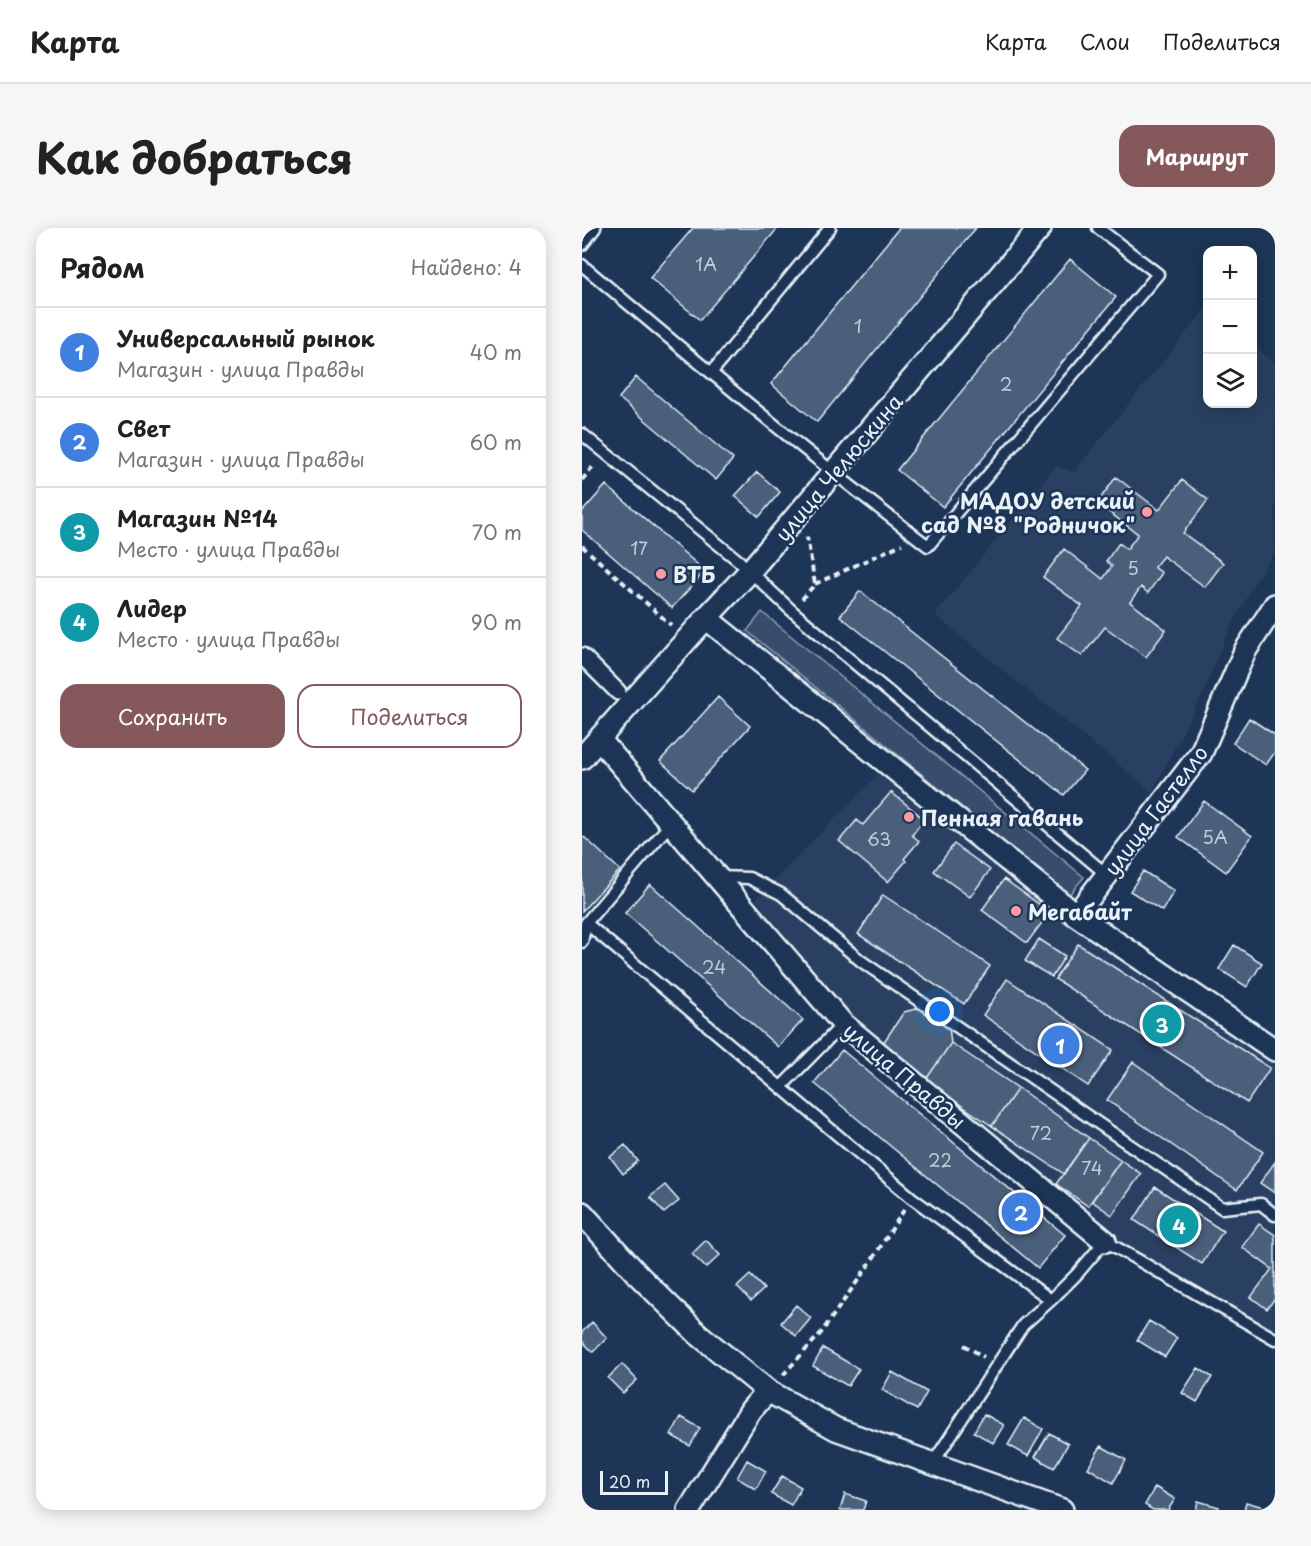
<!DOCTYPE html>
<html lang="ru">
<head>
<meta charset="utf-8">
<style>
	body { margin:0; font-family:"Playpen Sans",sans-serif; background:#f6f6f6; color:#222 }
	.controls { position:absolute; right:18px; top:18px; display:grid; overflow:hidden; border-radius:12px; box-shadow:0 3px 15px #0003 }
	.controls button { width:54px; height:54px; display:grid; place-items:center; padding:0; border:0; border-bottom:2px solid #e0e0e0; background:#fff; color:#222; font:30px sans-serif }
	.scale { position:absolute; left:18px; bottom:15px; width:68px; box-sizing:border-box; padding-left:6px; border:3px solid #e8f1f8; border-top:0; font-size:16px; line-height:21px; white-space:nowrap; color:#e8f1f8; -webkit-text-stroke:4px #1d3557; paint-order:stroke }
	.you { position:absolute; left:358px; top:784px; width:21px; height:21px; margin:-15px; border:4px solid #fff; border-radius:50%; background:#1a73e8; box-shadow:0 0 0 9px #1a73e833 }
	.badge { display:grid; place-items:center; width:39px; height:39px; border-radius:50%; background:#85585c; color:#fff; font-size:20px; font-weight:700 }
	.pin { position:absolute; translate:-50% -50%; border:3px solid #fff; box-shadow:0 2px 6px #0006 }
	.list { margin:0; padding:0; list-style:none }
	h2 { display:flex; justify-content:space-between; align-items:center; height:78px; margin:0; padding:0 24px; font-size:26px }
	h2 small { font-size:20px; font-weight:400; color:#767676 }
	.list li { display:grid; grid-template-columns:39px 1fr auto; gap:18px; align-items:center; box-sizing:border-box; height:90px; padding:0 24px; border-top:2px solid #e0e0e0 }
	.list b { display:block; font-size:22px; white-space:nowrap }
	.list p { margin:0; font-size:20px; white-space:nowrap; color:#767676 }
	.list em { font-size:20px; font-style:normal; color:#767676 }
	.actions { display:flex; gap:12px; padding:18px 24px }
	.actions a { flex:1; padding:14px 0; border:2px solid #85585c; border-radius:18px; text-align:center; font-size:21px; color:#85585c }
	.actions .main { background:#85585c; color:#fff }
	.icon { flex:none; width:33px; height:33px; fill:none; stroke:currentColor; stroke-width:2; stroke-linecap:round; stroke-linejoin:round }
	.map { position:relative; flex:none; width:693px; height:1282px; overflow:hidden; border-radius:18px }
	header { display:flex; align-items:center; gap:36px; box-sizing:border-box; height:84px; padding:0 30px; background:#fff; border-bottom:2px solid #e0e0e0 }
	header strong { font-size:28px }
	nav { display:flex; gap:33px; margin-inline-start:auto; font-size:21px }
	.intro { display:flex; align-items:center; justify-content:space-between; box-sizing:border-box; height:144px; padding:0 36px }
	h1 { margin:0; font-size:42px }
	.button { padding:15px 27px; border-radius:18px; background:#85585c; color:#fff; font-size:21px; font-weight:700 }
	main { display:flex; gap:36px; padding:0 36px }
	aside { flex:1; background:#fff; border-radius:18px; box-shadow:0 3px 15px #0003 }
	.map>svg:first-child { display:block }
</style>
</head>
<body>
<header>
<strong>Карта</strong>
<nav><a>Карта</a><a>Слои</a><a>Поделиться</a></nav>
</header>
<div class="intro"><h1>Как добраться</h1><a class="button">Маршрут</a></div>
<main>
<aside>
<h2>Рядом<small>Найдено: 4</small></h2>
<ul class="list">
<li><span class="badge" style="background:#3f7fe0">1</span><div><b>Универсальный рынок</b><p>Магазин · улица Правды</p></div><em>40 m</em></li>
<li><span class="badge" style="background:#3f7fe0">2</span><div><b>Свет</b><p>Магазин · улица Правды</p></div><em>60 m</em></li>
<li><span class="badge" style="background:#0f9aa8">3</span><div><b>Магазин №14</b><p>Место · улица Правды</p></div><em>70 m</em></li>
<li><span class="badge" style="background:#0f9aa8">4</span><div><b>Лидер</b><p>Место · улица Правды</p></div><em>90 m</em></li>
</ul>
<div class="actions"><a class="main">Сохранить</a><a>Поделиться</a></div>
</aside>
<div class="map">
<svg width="693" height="1282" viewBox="0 0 693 1282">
	<rect width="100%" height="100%" fill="#1d3557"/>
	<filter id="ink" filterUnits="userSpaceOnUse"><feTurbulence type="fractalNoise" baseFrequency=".0167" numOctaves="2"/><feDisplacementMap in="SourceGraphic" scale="12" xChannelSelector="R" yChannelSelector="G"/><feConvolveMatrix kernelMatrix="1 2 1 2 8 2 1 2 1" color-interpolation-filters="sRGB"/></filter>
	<g filter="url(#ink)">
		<path fill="#2a4162" d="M624,80l2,1v95h44l1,-59 22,19v188l-19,28 -31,59 -22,54 -51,99 -217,-177 121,-149 18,6z
			M304,538l184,153 205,146v268l-163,-93 -263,-215 -93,-126z"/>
		<path fill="#374d6c" stroke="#909fb2" stroke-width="1.5" d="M180,384l322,265 -15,18 -322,-264z"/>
		<path fill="#495e7a" stroke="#e8f1f8" stroke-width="1.5" d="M111,0h85l-78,92 -50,-42z
			M317,0h77l-159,194 -46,-38z
			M488,31l46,38 -173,210 -46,-37z
			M54,149l97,82 -17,21 -97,-82z
			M175,244l23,20 -21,25 -24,-21z
			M534,249l43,33 23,-30 26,20 -25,33 40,30 -18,24 -42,-31 -9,11 8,6 -14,20 -7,-6 -11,15 36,28 -20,27 -41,-30 -23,29 -25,-18 25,-32 -39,-29 21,-28 39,30 9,-13 -6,-5 13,-18 8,6 11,-15 -41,-31z
			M24,257l99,86 -33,37 -90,-78v-18z
			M278,363l225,179 -21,25 -224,-179z
			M136,469l32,29 -58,64 -32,-29z
			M667,490l26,17v17l-9,13 -33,-22z
			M309,564l33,27 -12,16 7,6 -15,18 2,2 -18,21 -49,-41 18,-21 6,5z
			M622,573l48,35 -26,36 -48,-35z
			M2,609l36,33 -38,41v-72z
			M372,616l36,26 -20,27 -36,-26z
			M561,643l31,20 -12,20 -32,-20z
			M422,651l46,33 -23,31 -45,-33z
			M68,656l153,136 -25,27 -153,-134z
			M301,667l107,71 -26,38 -106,-70z
			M457,711l26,17 -13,21 -27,-16z
			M496,716l192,124 -23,35 -192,-124z
			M652,717l28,18 -15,24 -28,-18z
			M425,751l106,71 -25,36 -105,-71z
			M338,780l29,20 2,15 -26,38 -46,-32 25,-37z
			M369,815l67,45 -26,38 -67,-45z
			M260,822l223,185 -27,33 -224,-185z
			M551,834l130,90 -26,38 -130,-90z
			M436,860l71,50 -25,36 -72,-48z
			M507,910l32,22 -33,46 -32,-22z
			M43,917l13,16 -15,13 -13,-17z
			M539,932l20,14 -29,41 -20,-14z
			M693,934v31l-15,-10z
			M83,957l14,16 -15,12 -14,-16z
			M573,959l68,44 -21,33 -68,-44z
			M677,996l16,11v63l-8,11 -16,-12 21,-28 -30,-22z
			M124,1012l14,15 -14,13 -14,-14z
			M168,1047l14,14 -13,12 -14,-14z
			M214,1077l15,13 -15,18 -15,-13z
			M567,1093l28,17 -12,19 -28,-17z
			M10,1094l15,16 -14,14 -11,-11v-9z
			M241,1120l36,21 -11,17 -35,-20z
			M40,1136l15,16 -14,13 -15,-15z
			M616,1140l14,9 -15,25 -15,-9z
			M310,1144l35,20 -10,18 -35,-20z
			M402,1186l20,11 -11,18 -19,-11z
			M99,1189l19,11 -10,18 -19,-11z
			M442,1190l19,11 -15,27 -20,-11z
			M467,1205l19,11 -14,24 -19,-11z
			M519,1218l25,14 -13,23 -25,-15z
			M165,1232l19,11 -10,18 -19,-11z
			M200,1248l19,11 -10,18 -20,-11z
			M573,1259l20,12 -7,11h-15l-8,-5z
			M263,1266l21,7 -3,9h-23z
			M616,1273l21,6 -1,3h-22z
			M664,1274l21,6 -1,2h-22z"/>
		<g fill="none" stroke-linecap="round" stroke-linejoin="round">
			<defs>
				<path id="service" d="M0,17l13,-17
					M0,37c114,96 228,191 346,281l230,-272 -60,-46
					M129,145l119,-145
					M0,206l157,127 52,49 315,264
					M136,649l31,1 32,16 80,67 361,247 39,-4 14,11
					M4,695l85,-100
					M0,714l4,-19 326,275 139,102
					M199,859l62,-63
					M351,1235l90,-138 28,-25 26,-26 28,-33 170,98"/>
				<path id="pedestrian" d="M0,428l36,36"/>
				<path id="minor" d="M124,390l370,297 199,135
					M17,511l244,285 262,217
					M0,530l124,-140 44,-47 290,-343
					M494,687l125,-162 44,-102 30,-46
					M0,985l57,63 59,58 70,57 68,38 226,81
					M107,1282l62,-100 17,-19"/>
			</defs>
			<use href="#service" stroke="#e8f1f8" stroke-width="15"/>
			<use href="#pedestrian" stroke="#e8f1f8" stroke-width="20"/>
			<use href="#minor" stroke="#e8f1f8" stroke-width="26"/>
			<path stroke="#e8f1f8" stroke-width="4" stroke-dasharray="6 4.5" stroke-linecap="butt" d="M0,252l13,-16
				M0,318l89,79
				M233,356l87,-40
				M220,371l13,-15 -8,-47
				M382,1117l20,12
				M201,1147l38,-42 49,-70 34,-53"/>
			<use href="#service" stroke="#1d3557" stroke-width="10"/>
			<use href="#pedestrian" stroke="#1d3557" stroke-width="15"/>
			<use href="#minor" stroke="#1d3557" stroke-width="21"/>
		</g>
	</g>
	<g fill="#ff9aa2" stroke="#1d3557" stroke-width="2">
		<circle cx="565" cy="284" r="6"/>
		<circle cx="79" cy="346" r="6"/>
		<circle cx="327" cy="589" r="6"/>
		<circle cx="434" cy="683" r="6"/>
	</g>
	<g text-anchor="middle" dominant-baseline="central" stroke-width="5" stroke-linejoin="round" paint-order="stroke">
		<g font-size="18" fill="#c0ccd8">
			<text x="124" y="35">1А</text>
			<text x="276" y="97">1</text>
			<text x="424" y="155">2</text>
			<text x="57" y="319">17</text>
			<text x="551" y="339">5</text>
			<text x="633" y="608">5А</text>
			<text x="297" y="610">63</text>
			<text x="132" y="738">24</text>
			<text x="459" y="904">72</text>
			<text x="358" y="931">22</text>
			<text x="510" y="939">74</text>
		</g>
		<g font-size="21" fill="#e8f1f8" stroke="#1d3557">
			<text transform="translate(256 239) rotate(-50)">улица Челюскина</text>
			<text transform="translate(573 582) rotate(-53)">улица Гастелло</text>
			<text transform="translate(323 847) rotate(40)">улица Правды</text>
		</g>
		<g font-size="21" font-weight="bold" fill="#e8f1f8" stroke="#1d3557" text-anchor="start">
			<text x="553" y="272" text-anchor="end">МАДОУ детский<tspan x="553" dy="24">сад №8 "Родничок"</tspan></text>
			<text x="91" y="346">ВТБ</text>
			<text x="339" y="589">Пенная гавань</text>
			<text x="446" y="683">Мегабайт</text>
		</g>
	</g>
</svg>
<div class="controls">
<button>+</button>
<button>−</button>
<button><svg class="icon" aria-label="layers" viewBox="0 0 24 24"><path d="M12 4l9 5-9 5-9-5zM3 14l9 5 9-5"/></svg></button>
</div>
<div class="scale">20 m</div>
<div class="you"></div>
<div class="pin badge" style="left:478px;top:817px;background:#3f7fe0">1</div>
<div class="pin badge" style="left:439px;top:984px;background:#3f7fe0">2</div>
<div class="pin badge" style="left:580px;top:796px;background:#0f9aa8">3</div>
<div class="pin badge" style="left:597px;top:997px;background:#0f9aa8">4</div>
</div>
</main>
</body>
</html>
